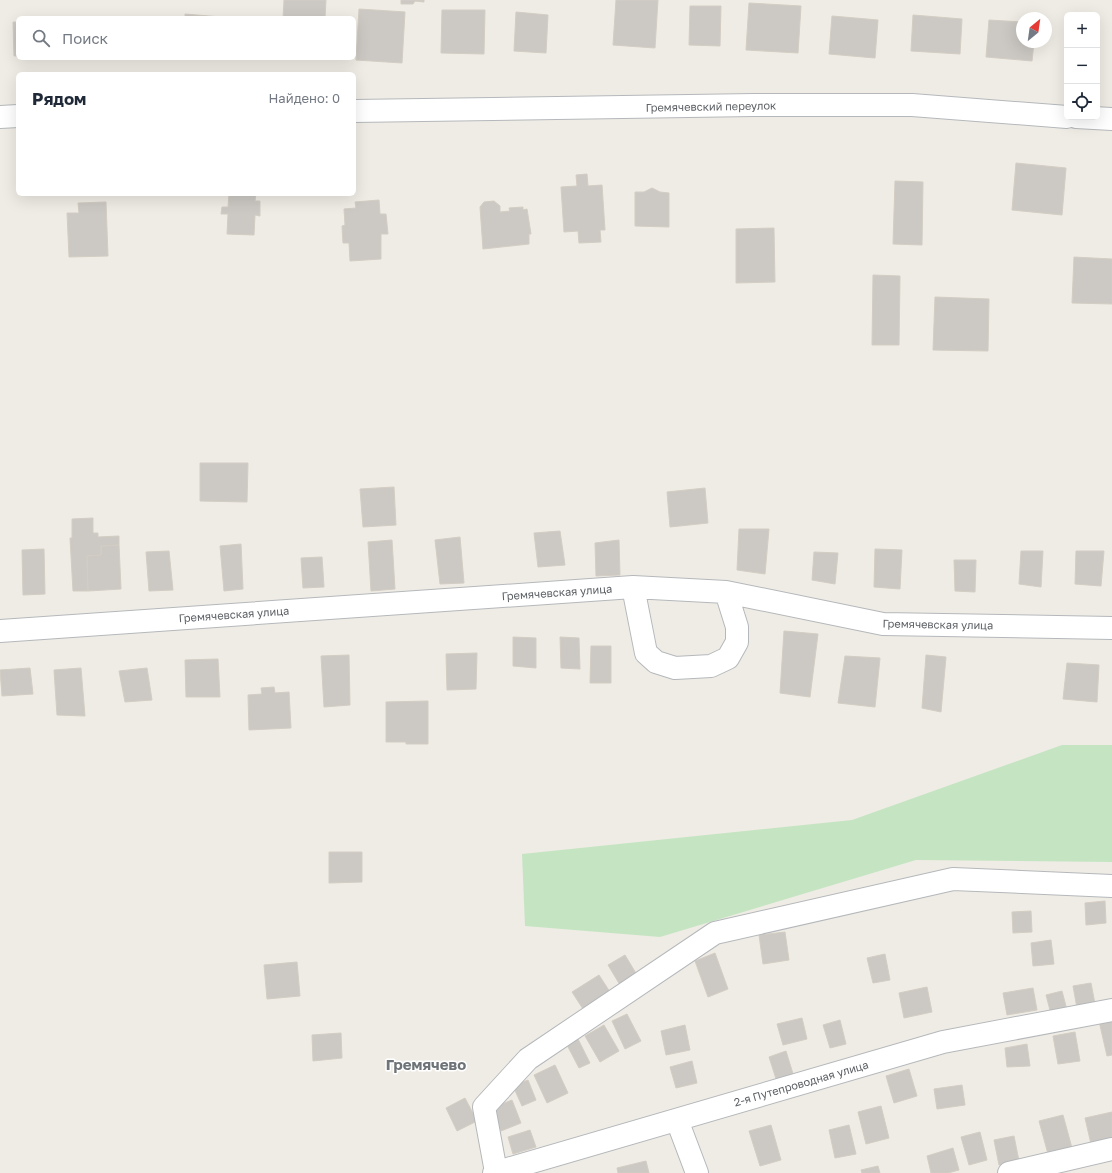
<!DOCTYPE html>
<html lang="ru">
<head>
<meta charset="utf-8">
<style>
	body { margin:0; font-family:"Golos Text",sans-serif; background:#f6f6f7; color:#1f2937 }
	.controls { position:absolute; right:12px; top:12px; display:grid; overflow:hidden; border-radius:6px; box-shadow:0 4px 16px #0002 }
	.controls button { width:36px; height:36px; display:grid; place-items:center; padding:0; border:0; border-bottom:1px solid #e0e1e3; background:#fff; color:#1f2937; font:20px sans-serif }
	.compass { position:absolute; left:1016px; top:12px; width:36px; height:36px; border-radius:50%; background:#fff; box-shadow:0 4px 16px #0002; rotate:29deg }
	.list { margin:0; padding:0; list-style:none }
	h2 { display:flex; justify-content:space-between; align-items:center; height:52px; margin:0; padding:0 16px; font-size:17px }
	h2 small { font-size:13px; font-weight:400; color:#747a83 }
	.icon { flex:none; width:22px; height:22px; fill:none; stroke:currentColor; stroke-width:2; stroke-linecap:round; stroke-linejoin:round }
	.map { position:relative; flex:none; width:1112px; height:1173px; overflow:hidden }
	.search { position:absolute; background:#fff; box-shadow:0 4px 16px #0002; left:16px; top:16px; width:340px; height:44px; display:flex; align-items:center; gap:10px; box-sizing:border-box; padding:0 14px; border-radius:6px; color:#747a83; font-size:15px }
	.panel { position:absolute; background:#fff; box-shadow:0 4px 16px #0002; left:16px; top:72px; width:340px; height:124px; border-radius:6px }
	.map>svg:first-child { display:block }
</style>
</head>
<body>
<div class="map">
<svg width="1112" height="1173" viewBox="0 0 1112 1173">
	<rect width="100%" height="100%" fill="#efece5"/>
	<path fill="#c5e5c2" d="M1062,745h50v117l-196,-2 -256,77 -135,-11 -3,-72 330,-34z"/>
	<path fill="#ccc9c4" stroke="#d3cdc3" d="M284,0h42l-1,18h-42z
		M401,0h23v2l-9,-1 -2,3h-12z
		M616,0h42l-3,48 -42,-3z
		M749,3l52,3 -3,47 -52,-3z
		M690,6h31l-1,40 -31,-1z
		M359,9l46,3 -3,51 -46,-3z
		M442,10h43l-1,44 -43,-1z
		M516,12l32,3 -2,38 -32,-2z
		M185,14l36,3v1h-36z
		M913,15l49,4 -2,35 -49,-3z
		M832,16l46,4 -3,38 -46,-4z
		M989,20l33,2v20h12l-2,19 -46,-4z
		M13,22h5v34h-4z
		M1016,163l50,5 -4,47 -50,-5z
		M587,174l1,12 14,-1 3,45h-5l1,12 -22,1 -1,-12 -14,1 -3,-45 16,-1 -1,-11z
		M895,181l28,1 -1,63 -29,-1z
		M652,188l8,4 9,1v34l-34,-1v-34h9z
		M229,194h27l-1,7h5v15l-5,-1 -1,20 -27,-1 1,-20h-7l1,-7h6z
		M379,200l1,14h6l2,20h-7v25l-31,2 -1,-18h-6l-1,-17 3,-1 -1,-16 12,-1 -1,-6z
		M494,201l6,5v6l10,-1 -1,-3 14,-1v3l4,-1 4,25h-2v10l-46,5 -3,-42 4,-5z
		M106,202l2,54 -39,1 -2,-44h12l-1,-10z
		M774,228l1,54 -39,1v-54z
		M1074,257l38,2v45l-40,-1z
		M873,275l27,1 -1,69h-27z
		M935,297l54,2 -1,52 -55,-1z
		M200,463h48l-1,39 -47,-1z
		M394,487l2,38 -33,2 -3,-38z
		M705,488l3,35 -38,4 -3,-35z
		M93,518v15h5v4l21,-1v9l-18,1v9l-14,1 1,35h-15l-3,-53h2v-19z
		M739,529h30l-4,45 -28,-4z
		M560,531l5,34 -27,2 -4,-34z
		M460,537l4,46 -24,1 -5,-44z
		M392,540l3,49 -24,2 -3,-49z
		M619,540l1,35 -24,1 -1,-33z
		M241,544l2,45 -19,2 -4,-45z
		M119,545l2,44 -33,2 -1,-35 14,-1v-9z
		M44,549l1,45 -22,1 -1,-45z
		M875,549l27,1 -2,39 -26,-2z
		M169,551l4,39 -24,1 -3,-39z
		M1021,551h22l-2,36 -22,-3z
		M1076,551h28l-3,35 -26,-2z
		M814,552l24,1 -3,31 -23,-4z
		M322,557l2,30 -21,1 -2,-30z
		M954,560h22l-1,32 -20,-1z
		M784,631l34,3 -8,63 -30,-4z
		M513,637l23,1v30l-23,-2z
		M560,637l19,1 1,31 -19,-1z
		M591,646h20v37h-21z
		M477,653l-1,36 -29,1 -1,-36z
		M349,655l1,50 -26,2 -3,-51z
		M926,655l20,2 -5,55 -19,-4z
		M845,656l35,2 -5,49 -37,-4z
		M218,659l2,38h-34l-1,-37z
		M1067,663l32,2 -2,37 -34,-3z
		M30,668l3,26 -31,2 -2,-26z
		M81,668l4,48 -28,-1 -3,-45z
		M147,668l5,32 -27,2 -6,-31z
		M274,687l1,6 14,-1 2,36 -42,2 -1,-35 14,-1 -1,-6z
		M428,701v43h-22v-2h-20v-40z
		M329,852h33v30l-33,1z
		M1105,901l1,22 -20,2 -1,-22z
		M1031,911l1,21 -19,1 -1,-21z
		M785,932l4,28 -26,4 -4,-29z
		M1051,940l3,24 -21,2 -2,-23z
		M715,953l13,36 -20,8 -13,-36z
		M885,954l5,26 -17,3 -6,-25z
		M625,955l12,20 -17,10 -12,-20z
		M297,962l3,34 -33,3 -3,-34z
		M599,975l11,17 -27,17 -11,-17z
		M1091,983l4,21 -18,4 -4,-22z
		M927,987l5,25 -28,6 -5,-25z
		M1033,988l4,22 -30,5 -4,-22z
		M1062,991l5,19 -16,4 -5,-19z
		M627,1014l14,27 -16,8 -13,-28z
		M1112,1017v38l-5,1 -8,-35z
		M802,1018l5,21 -24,6 -6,-21z
		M840,1020l6,24 -16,4 -7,-23z
		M604,1025l15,26 -19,11 -15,-26z
		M685,1025l5,25 -24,5 -5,-24z
		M1075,1032l5,29 -22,3 -5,-28z
		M341,1033l1,25 -29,3 -1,-26z
		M578,1039l12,24 -11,5 -12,-23z
		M1027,1044l3,22 -23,1 -2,-19z
		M786,1051l8,26 -17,5 -8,-25z
		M692,1061l5,22 -21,5 -6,-21z
		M555,1065l13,28 -21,10 -13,-28z
		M909,1069l8,27 -23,7 -8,-27z
		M528,1080l8,20 -14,6 -9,-20z
		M962,1085l3,20 -28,4 -3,-20z
		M465,1098l12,23 -20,10 -11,-23z
		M512,1100l9,23 -20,8 -9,-23z
		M881,1106l8,32 -23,6 -8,-32z
		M1112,1112v27l-21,5 -6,-26z
		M1063,1115l9,33 -24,6 -9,-33z
		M771,1125l10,35 -21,6 -11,-35z
		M849,1125l7,29 -21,4 -6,-28z
		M530,1130l6,17 -23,7 -5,-17z
		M980,1132l7,28 -18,5 -8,-28z
		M1014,1136l5,25 -20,4 -5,-25z
		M953,1148l6,22 -11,3h-17l-4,-17z
		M646,1161l3,12h-31l-1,-5z
		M878,1166l2,7h-18l-1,-3z"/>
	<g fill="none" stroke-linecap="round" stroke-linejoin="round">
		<defs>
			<path id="minor" d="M354,111l400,-6h158l155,12
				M0,117l18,-1
				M1076,117l36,2
				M633,587l13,66 10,9 19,6 36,-2 17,-8 9,-16v-15l-11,-35
				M0,631l633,-44 93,5 157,32 229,4
				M677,1120l20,53
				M496,1172l-12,-65 44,-48 187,-126 238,-54 159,7
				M494,1173l449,-131 169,-32
				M1009,1173l103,-24"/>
		</defs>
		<use href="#minor" stroke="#b5b8bb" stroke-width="24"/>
		<use href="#minor" stroke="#fff" stroke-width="22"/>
	</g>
	<g text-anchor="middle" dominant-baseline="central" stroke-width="3" stroke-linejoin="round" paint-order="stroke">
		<g font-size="11" fill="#5d6165" stroke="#fff">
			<text transform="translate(711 106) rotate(-1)">Гремячевский переулок</text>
			<text transform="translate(557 592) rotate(-4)">Гремячевская улица</text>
			<text transform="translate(234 614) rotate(-4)">Гремячевская улица</text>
			<text transform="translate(938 624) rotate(1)">Гремячевская улица</text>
			<text transform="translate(801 1083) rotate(-16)">2-я Путепроводная улица</text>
		</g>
		<g font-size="15" font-weight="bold" fill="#6e7377" stroke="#fff">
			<text x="426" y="1064">Гремячево</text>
		</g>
	</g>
</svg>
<div class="controls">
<button>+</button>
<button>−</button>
<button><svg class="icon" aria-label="locate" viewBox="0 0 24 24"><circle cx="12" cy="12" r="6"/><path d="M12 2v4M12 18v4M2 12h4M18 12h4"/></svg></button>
</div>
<svg class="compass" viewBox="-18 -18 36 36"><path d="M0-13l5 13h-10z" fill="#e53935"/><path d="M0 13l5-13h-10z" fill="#747a83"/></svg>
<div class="search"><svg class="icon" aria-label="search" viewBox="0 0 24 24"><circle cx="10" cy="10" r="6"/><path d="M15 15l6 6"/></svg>Поиск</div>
<section class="panel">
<h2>Рядом<small>Найдено: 0</small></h2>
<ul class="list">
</ul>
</section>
</div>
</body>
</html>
